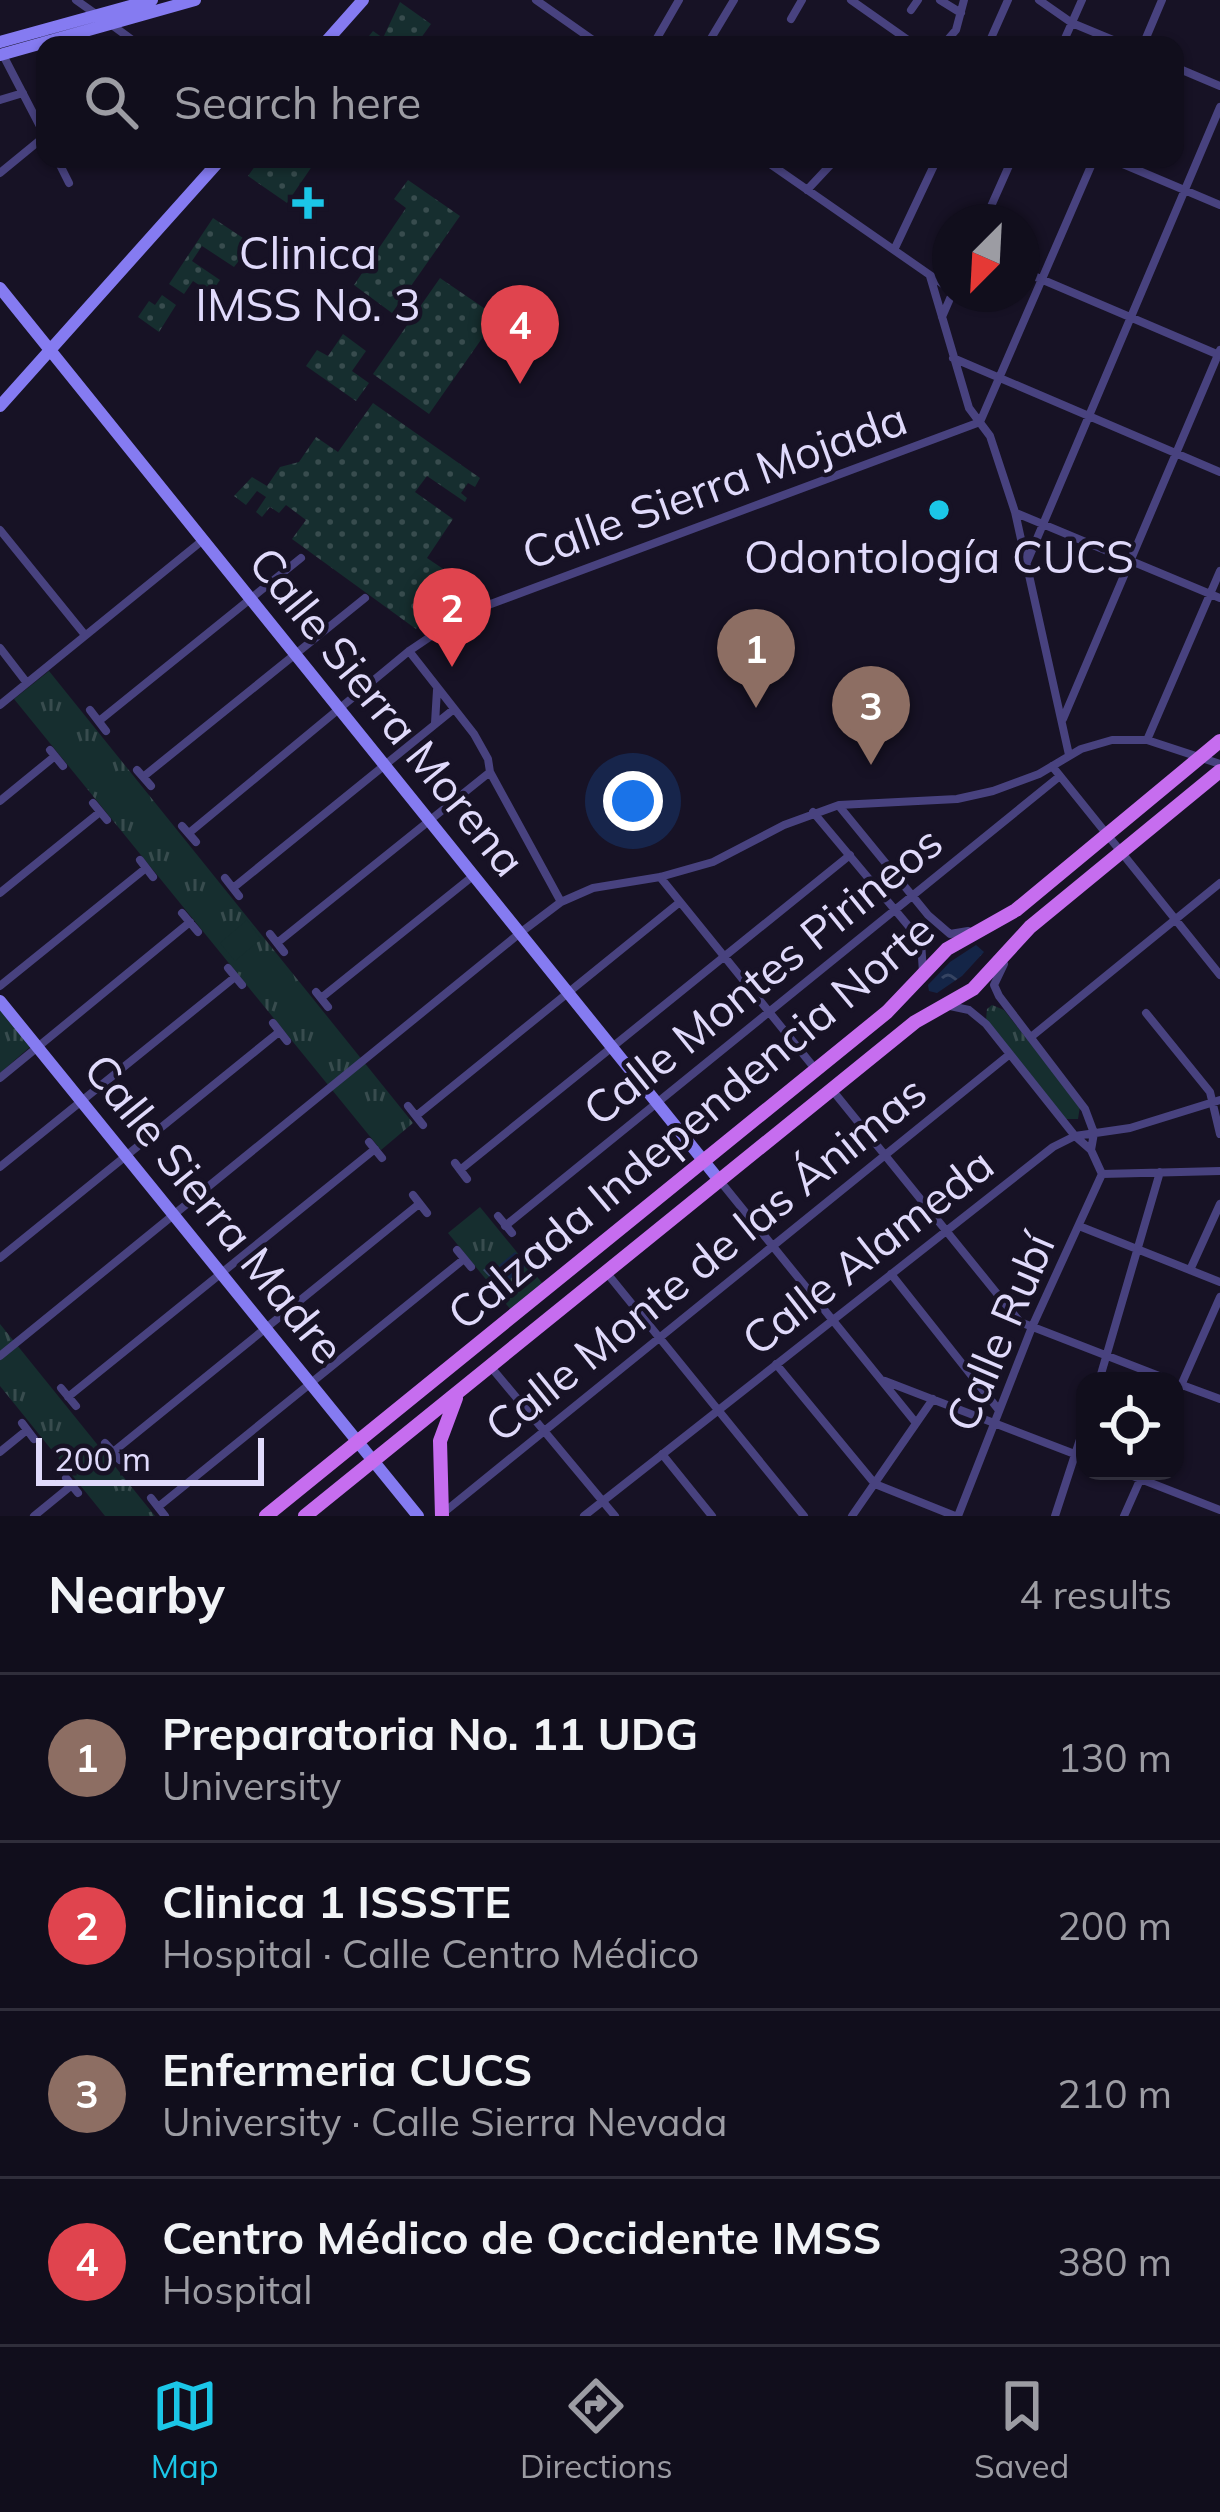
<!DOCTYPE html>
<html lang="en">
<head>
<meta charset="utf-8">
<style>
	body { margin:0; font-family:Mulish,sans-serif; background:#1e1c29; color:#f1f3f6 }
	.controls { position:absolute; right:36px; bottom:36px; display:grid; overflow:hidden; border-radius:24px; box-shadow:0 3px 9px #0004 }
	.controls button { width:108px; height:108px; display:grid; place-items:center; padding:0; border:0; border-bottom:3px solid #302e3b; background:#110e1c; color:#f1f3f6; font:60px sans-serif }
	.compass { position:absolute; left:932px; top:204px; width:108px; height:108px; border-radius:50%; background:#110e1c; box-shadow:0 3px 9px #0004; rotate:204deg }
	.scale { position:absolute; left:36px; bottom:30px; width:228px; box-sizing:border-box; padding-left:12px; border:6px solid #e0dafb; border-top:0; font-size:33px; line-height:42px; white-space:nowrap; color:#e0dafb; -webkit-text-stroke:9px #171225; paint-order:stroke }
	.you { position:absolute; left:633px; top:801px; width:42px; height:42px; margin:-30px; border:9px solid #fff; border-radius:50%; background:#1a73e8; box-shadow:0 0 0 18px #1a73e833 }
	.badge { display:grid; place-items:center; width:78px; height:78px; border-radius:50%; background:#1bc6e7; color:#fff; font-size:39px; font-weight:700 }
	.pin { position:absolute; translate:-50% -99px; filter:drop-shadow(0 3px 6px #0008) }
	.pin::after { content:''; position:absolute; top:63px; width:42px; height:36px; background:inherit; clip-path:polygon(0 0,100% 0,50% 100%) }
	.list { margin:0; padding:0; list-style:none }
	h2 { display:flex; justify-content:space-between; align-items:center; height:156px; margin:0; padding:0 48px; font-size:51px }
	h2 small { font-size:39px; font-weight:400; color:#9c9ca3 }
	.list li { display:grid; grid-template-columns:78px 1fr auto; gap:36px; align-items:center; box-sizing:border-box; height:168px; padding:0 48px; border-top:3px solid #302e3b }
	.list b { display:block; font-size:45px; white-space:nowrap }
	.list p { margin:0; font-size:39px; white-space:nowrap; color:#9c9ca3 }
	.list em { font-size:39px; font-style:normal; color:#9c9ca3 }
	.icon { flex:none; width:66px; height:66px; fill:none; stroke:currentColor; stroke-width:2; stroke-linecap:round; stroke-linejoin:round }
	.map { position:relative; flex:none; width:1220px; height:1516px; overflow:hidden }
	.search { position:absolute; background:#110e1c; box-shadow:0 3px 9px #0004; left:36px; right:36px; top:36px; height:132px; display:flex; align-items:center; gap:30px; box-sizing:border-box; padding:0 42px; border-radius:24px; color:#9c9ca3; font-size:45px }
	.sheet { height:828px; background:#110e1c }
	nav { display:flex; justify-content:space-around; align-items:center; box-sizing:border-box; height:168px; border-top:3px solid #302e3b; background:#110e1c; font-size:33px; color:#9c9ca3 }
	nav a { display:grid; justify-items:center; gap:6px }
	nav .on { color:#1bc6e7 }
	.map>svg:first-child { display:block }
</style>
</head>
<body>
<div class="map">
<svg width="1220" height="1516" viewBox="0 0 1220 1516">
	<defs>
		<pattern id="grass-tufts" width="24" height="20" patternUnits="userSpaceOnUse" patternTransform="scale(3)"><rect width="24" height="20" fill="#162e2f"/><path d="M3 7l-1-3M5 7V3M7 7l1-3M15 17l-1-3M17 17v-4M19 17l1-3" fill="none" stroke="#384c4e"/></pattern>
		<pattern id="garden-dots" width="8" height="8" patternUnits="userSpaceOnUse" patternTransform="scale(3)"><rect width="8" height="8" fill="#162e2f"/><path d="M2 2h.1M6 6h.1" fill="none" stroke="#384c4e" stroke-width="1.8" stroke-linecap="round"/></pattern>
		<pattern id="water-ripples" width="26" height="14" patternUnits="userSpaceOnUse" patternTransform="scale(3)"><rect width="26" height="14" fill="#142547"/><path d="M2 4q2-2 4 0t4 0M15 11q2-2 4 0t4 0" fill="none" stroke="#364462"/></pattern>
	</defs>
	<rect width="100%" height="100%" fill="#171225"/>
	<path fill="url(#grass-tufts)" d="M49,671l364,452 -32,27 -367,-451z
		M992,1005l12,5 76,96 -2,13h-14l-78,-99 1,-11z
		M0,1008l31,38 -31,27z
		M480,1207l63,77 -32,26 -63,-77z
		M0,1324l155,192h-50l-105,-130z"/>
	<path fill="url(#garden-dots)" d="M400,2l31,22 -15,21h-46l-5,-4 8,-10 10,7z
		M260,159h57l-30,44 -39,-27z
		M408,180l52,36 -68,97 -38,-28 52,-77 -12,-9z
		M213,218l39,26 -18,23 -32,-21 -10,15 28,19 -9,13 -18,-12 -9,13 -15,-10z
		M440,278l57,39 -68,97 -56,-40z
		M162,295l14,10 -17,27 -21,-15 11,-16 6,4z
		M343,334l23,17 -14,20 17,12 -13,18 -50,-35 11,-16 11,6z
		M373,403l107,75 -5,9 -7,-4 -7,10 6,5 -2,4 -38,-26 -12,16 38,27 -26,39 46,31 -37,13 -20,27 -124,-90 14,-19 -20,-15 -7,8 -9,-6 -8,10 -6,-5 10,-15 -9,-6 -11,14 -12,-9 18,-19 15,9 13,-19 19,-5 17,-25 22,15z"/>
	<path fill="#162e2f" d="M247,920l14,19 -26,22 -15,-18z"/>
	<path fill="url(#water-ripples)" d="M976,945l8,7 -22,24 -25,17 -8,-2 -1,-6 22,-23z
		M515,1252l11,14 -27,22 -16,-18 11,-9 4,5z"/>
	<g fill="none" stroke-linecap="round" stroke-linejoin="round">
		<path stroke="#48427f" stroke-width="8" d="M76,0l24,17
			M536,0l64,45
			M851,0l64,45
			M940,0l21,13
			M1039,0l33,23 53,22
			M911,10l7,-10
			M791,19l11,-19
			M112,25l27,20
			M653,45l26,-45
			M707,45l27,-45
			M943,45l13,-15 8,-30
			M988,45l20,-45
			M1062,45l20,-45
			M1143,45l19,-45
			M1175,67l45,19
			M0,100l23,-7
			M57,159l12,24
			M763,159l187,130
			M1111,159l109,46
			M0,173l45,-37 -42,-81
			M807,190l29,-31
			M984,222l28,-63
			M894,250l43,-91
			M1022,271l197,84
			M930,276l39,132 21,28 25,76 54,243
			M942,317l10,-23
			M953,358l267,114
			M1016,513l204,85
			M0,530l85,105
			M1027,562l193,-455
			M0,648l27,35
			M409,651l65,83 14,25 2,13 71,130
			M0,705l203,-165
			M90,710l16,21
			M1063,719l157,-369
			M99,721l202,-163
			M435,723l2,-33
			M1147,740l73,-169
			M50,750l13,16
			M1052,766l168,209
			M137,770l14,16
			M143,777l222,-179
			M0,801l55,-45
			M93,803l14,17
			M839,806l89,109 22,19 18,-3
			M813,812l108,129 2,32
			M182,826l14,16
			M189,833l220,-182 55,-37 516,-192 114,-263
			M140,860l13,17
			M660,877l156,193
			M225,878l14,18
			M233,888l221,-179
			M0,893l100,-81
			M182,913l16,19
			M270,934l14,18
			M277,943l213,-171
			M1004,964l-10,21 5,11 86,113 9,24 -3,17
			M228,968l14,17
			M0,986l146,-118
			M316,992l12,15
			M321,998l152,-122
			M950,1006l19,4 17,14 89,112 16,14 11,24
			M1146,1013l64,79 10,42
			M273,1023l14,18
			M1031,1037l189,-154
			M0,1078l190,-156
			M833,1091l187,231 152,59
			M408,1106l15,19
			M416,1116l264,-214
			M369,1142l13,16
			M455,1163l12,16
			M0,1167l235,-190
			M460,1170l390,-315
			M1102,1174l118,-3
			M720,1181l196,242
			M413,1195l14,18
			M498,1216l14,17
			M505,1226l555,-450
			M1079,1226l141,56
			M457,1250l14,17
			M0,1258l279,-226
			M1190,1270l30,-66
			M606,1272l198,244
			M891,1274l107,135
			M0,1356l520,-423 41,-31 32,-14 67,-11 53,-15 71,-37 55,-20 118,-6 36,-8 46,-17 42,-25 31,-9h35l73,24
			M776,1364l99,120 80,32
			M490,1366l125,150
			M885,1381l200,77
			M1099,1381l61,-209
			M1182,1385l38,14
			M61,1388l15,18
			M68,1397l307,-248
			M1175,1399l45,-102
			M22,1423l12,16
			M105,1443l15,17
			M0,1452l27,-22
			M113,1452l306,-248
			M662,1454l50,62
			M1120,1471l100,39
			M66,1478l12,15
			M151,1498l14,18
			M158,1507l306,-248
			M443,1513l567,-459
			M34,1516l38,-31
			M584,1516l469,-369 22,-11 55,-8 90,-28
			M852,1516l81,-117
			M958,1516l74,-189 70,-153
			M1055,1516l30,-92
			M1124,1516l20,-45"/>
		<path stroke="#857bf1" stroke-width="12" d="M0,42l152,-42
			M323,45l40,-45
			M0,55l195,-55
			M0,288l719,892
			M0,406l221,-247
			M0,1001l418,515"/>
		<path stroke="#c66def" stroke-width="14" d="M266,1516l621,-504 60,-63 69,-39 204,-169
			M305,1516l610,-494 58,-33 57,-62 190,-156
			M442,1516l-2,-75 16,-43"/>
	</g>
	<g fill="#1bc6e7" stroke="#171225" stroke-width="4.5">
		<path d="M302 185h12v12h12v12h-12v12h-12v-12h-12v-12h12z"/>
		<circle cx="939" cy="510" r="12"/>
	</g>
	<g text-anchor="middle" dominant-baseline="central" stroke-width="9" stroke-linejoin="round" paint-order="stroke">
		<g font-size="45" fill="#e0dafb" stroke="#171225">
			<text x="308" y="252">Clinica<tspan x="308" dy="52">IMSS No. 3</tspan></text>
			<text x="939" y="556">Odontología CUCS</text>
		</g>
		<g font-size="45" fill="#e0dafb" stroke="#171225">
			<text transform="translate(714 485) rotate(-20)">Calle Sierra Mojada</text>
			<text transform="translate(388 711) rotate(51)">Calle Sierra Morena</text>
			<text transform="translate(762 975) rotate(-39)">Calle Montes Pirineos</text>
			<text transform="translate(690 1121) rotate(-40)">Calzada Independencia Norte</text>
			<text transform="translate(215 1208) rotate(51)">Calle Sierra Madre</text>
			<text transform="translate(867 1251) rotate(-38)">Calle Alameda</text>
			<text transform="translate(705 1258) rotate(-39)">Calle Monte de las Ánimas</text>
			<text transform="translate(999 1332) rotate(-67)">Calle Rubí</text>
		</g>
	</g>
</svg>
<div class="controls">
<button><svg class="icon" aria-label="locate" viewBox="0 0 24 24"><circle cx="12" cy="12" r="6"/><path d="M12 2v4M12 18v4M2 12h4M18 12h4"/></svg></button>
</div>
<svg class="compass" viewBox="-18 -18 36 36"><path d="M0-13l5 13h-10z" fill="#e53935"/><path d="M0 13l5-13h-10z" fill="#9c9ca3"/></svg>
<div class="scale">200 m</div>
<div class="you"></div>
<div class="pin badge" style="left:756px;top:708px;background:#8d6e63">1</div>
<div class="pin badge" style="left:452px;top:667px;background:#e0444e">2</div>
<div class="pin badge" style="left:871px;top:765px;background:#8d6e63">3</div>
<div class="pin badge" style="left:520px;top:384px;background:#e0444e">4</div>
<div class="search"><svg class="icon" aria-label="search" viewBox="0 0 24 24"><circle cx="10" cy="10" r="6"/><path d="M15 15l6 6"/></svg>Search here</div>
</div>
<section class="sheet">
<h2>Nearby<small>4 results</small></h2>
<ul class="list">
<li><span class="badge" style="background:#8d6e63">1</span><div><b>Preparatoria No. 11 UDG</b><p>University</p></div><em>130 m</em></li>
<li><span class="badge" style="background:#e0444e">2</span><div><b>Clinica 1 ISSSTE</b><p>Hospital · Calle Centro Médico</p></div><em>200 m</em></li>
<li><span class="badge" style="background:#8d6e63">3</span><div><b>Enfermeria CUCS</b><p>University · Calle Sierra Nevada</p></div><em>210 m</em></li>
<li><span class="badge" style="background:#e0444e">4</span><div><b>Centro Médico de Occidente IMSS</b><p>Hospital</p></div><em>380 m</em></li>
</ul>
</section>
<nav>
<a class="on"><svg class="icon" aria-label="map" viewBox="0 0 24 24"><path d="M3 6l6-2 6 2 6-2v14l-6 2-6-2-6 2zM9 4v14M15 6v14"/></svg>Map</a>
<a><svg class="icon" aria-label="directions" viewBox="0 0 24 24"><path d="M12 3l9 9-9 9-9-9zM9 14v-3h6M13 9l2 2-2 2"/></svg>Directions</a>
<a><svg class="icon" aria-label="saved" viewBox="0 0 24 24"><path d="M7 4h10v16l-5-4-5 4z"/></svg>Saved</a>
</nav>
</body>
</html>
